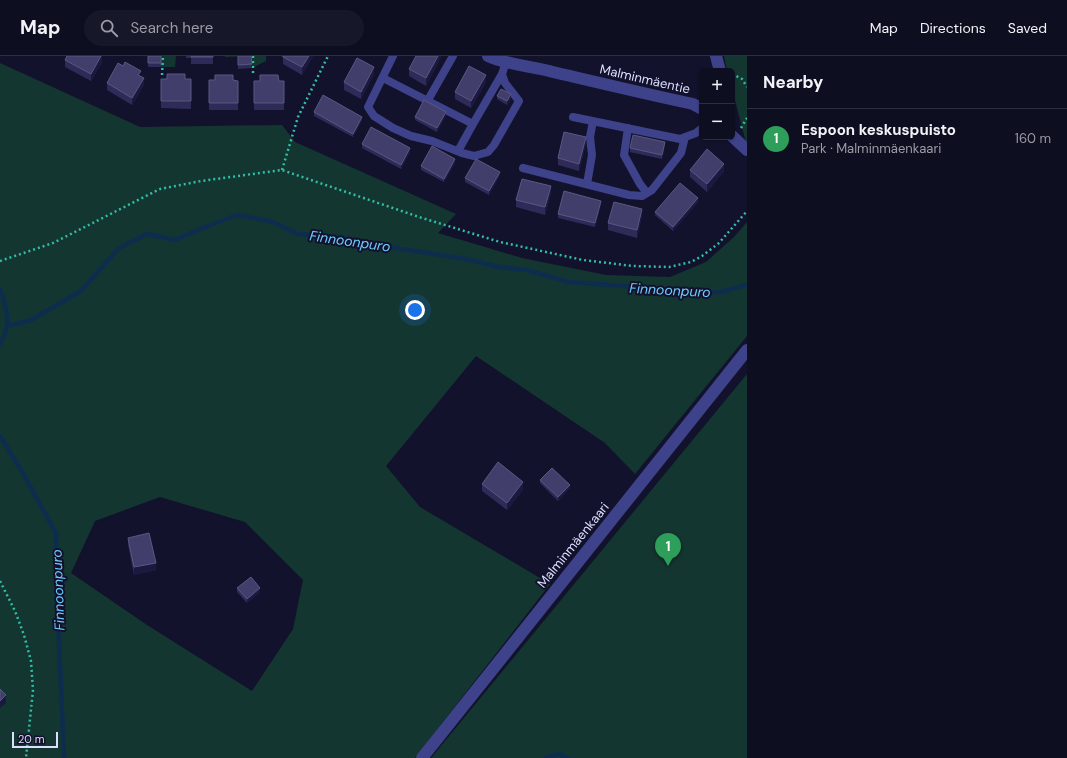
<!DOCTYPE html>
<html lang="en">
<head>
<meta charset="utf-8">
<style>
	body { margin:0; font-family:"DM Sans",sans-serif; background:#17172a; color:#f1f3f6 }
	.controls { position:absolute; right:12px; top:12px; display:grid; overflow:hidden; border-radius:6px; box-shadow:0 1px 3px #0004 }
	.controls button { width:36px; height:36px; display:grid; place-items:center; padding:0; border:0; border-bottom:1px solid #2e2e3f; background:#0e0e21; color:#f1f3f6; font:20px sans-serif }
	.scale { position:absolute; left:12px; bottom:10px; width:46px; box-sizing:border-box; padding-left:4px; border:2px solid #ddf; border-top:0; font-size:11px; line-height:14px; white-space:nowrap; color:#ddf; -webkit-text-stroke:3px #13122c; paint-order:stroke }
	.you { position:absolute; left:415px; top:254px; width:14px; height:14px; margin:-10px; border:3px solid #fff; border-radius:50%; background:#1a73e8; box-shadow:0 0 0 6px #1a73e833 }
	.badge { display:grid; place-items:center; width:26px; height:26px; border-radius:50%; background:#1a73e8; color:#fff; font-size:13px; font-weight:700 }
	.pin { position:absolute; translate:-50% -33px; filter:drop-shadow(0 1px 2px #0008) }
	.pin::after { content:''; position:absolute; top:21px; width:14px; height:12px; background:inherit; clip-path:polygon(0 0,100% 0,50% 100%) }
	.list { margin:0; padding:0; list-style:none }
	h2 { display:flex; justify-content:space-between; align-items:center; height:52px; margin:0; padding:0 16px; font-size:17px }
	h2 small { font-size:13px; font-weight:400; color:#9b9ca5 }
	.list li { display:grid; grid-template-columns:26px 1fr auto; gap:12px; align-items:center; box-sizing:border-box; height:60px; padding:0 16px; border-top:1px solid #2e2e3f }
	.list b { display:block; font-size:15px; white-space:nowrap }
	.list p { margin:0; font-size:13px; white-space:nowrap; color:#9b9ca5 }
	.list em { font-size:13px; font-style:normal; color:#9b9ca5 }
	.icon { flex:none; width:22px; height:22px; fill:none; stroke:currentColor; stroke-width:2; stroke-linecap:round; stroke-linejoin:round }
	.map { position:relative; flex:none; width:747px; height:702px; overflow:hidden }
	header { display:flex; align-items:center; gap:24px; box-sizing:border-box; height:56px; padding:0 20px; background:#0e0e21; border-bottom:1px solid #2e2e3f }
	header strong { font-size:19px }
	nav { display:flex; gap:22px; margin-inline-start:auto; font-size:14px }
	.search { width:280px; height:36px; background:#17172a; display:flex; align-items:center; gap:10px; box-sizing:border-box; padding:0 14px; border-radius:22px; color:#9b9ca5; font-size:15px }
	main { display:flex }
	aside { flex:1; background:#0e0e21 }
	.map>svg:first-child { display:block }
</style>
</head>
<body>
<header>
<strong>Map</strong>
<div class="search"><svg class="icon" aria-label="search" viewBox="0 0 24 24"><circle cx="10" cy="10" r="6"/><path d="M15 15l6 6"/></svg>Search here</div>
<nav><a>Map</a><a>Directions</a><a>Saved</a></nav>
</header>
<main>
<div class="map">
<svg width="747" height="702" viewBox="0 0 747 702">
	<rect width="100%" height="100%" fill="#13122c"/>
	<path fill="#143631" fill-rule="evenodd" d="M161,0h15l-1,11h-14z
		M225,0h41v5l-14,7 -1,-12 -26,1z
		M724,0h23v90l-15,-57v-18h-5z
		M0,7l140,64 142,-2 13,17 161,72 -18,19 84,25 84,17 64,2 36,-15 28,-25 13,-15v114l-112,138 -30,-31 -129,-87 -90,110 34,41 130,77 -135,174h-415zM160,441l85,25 58,58 -10,49 -41,62 -105,-66 -76,-52 24,-52z
		M747,318v384h-316z"/>
	<g fill="none" stroke-linecap="round" stroke-linejoin="round">
		<path stroke="#0d2d4f" stroke-width="4.5" d="M0,233c7,20 12,36 0,55
			M8,270l23,-6 50,-29 38,-43 28,-14 28,6 33,-14 29,-11 36,7 25,12 42,3 60,12 29,4 42,7 27,7 28,3 43,12 82,6 33,5 36,-1 27,-7
			M0,380l25,41 31,56 1,62 7,163
			M546,702l13,-4 9,4"/>
		<path stroke="#31bea6" stroke-width="2.5" stroke-dasharray="2 3" stroke-linecap="butt" d="M253,0v17
			M732,18l10,5 5,8
			M162,19l1,-19
			M741,72l6,-10
			M282,114l16,-53 30,-61
			M0,205l53,-18 107,-54 41,-8 81,-11 137,47 81,25 83,18 50,6 36,1 22,-5 11,-6 17,-13 28,-32
			M0,525l15,30 9,24 7,26 2,29 -7,68"/>
		<path stroke="#3d428a" stroke-width="8" d="M393,0l-25,51 6,9 19,12 18,8 21,5 30,12 12,3 14,-4 6,-7 25,-44 -14,-18 -3,-9 4,-12
			M383,22l90,46 29,-50
			M428,44l25,-44
			M573,61l107,22 16,-6 6,-5
			M628,72l-4,27 16,29 7,9
			M458,95l15,-27
			M523,112l106,27 13,1 10,-6 29,-37 4,-16
			M587,128l5,-29 -2,-18 3,-16"/>
		<path stroke="#3d428a" stroke-width="12" d="M488,0c20,9 43,10 65,16 47,11 93,22 140,32l9,5
			M716,0l4,15
			M732,80l15,14
			M422,702l325,-408"/>
	</g>
	<path fill="#2f2b59" d="M102,0v6l-11,19 -26,-14v-7z
		M148,0h13v11h-13z
		M186,0h27v8h-22v-6h-5z
		M238,0h13l1,12 -14,1z
		M281,0h32l-11,19 -19,-11v-7z
		M441,0v1l-15,29 -17,-10v-7z
		M123,10l18,11 3,8 -12,20 -25,-15v-7z
		M374,18l-13,25 -17,-9v-8z
		M161,23h30v30l-30,-1z
		M209,24l29,1v29h-29z
		M254,25h30v29h-30z
		M486,26l-15,26 -16,-9v-7z
		M497,40l14,2 -4,7 -10,-6z
		M314,56l48,8 -9,17 -39,-21z
		M446,59l-9,17 -22,-12v-3z
		M362,88l48,8 -9,17 -39,-21z
		M586,88l-7,27 -21,-6v-7z
		M665,89l-3,14 -32,-7v-4z
		M455,107l-11,19 -23,-12v-4z
		M690,114l34,1 -17,21 -17,-15z
		M500,119l-11,20 -24,-13v-4z
		M551,137l-6,22 -29,-8v-7z
		M698,146l-25,29 -18,-16v-3z
		M601,148l-6,23 -37,-9v-4z
		M642,160l-5,22 -29,-8v-7z
		M540,424l30,8 -12,13 -18,-18z
		M482,428l41,6 -16,20 -25,-19z
		M128,482l28,32 -22,5 -6,-30z
		M237,532l23,4 -13,11 -10,-11z"/>
	<path fill="#1c1940" d="M101,0h1v6l-11,19v-7z
		M309,0h4l-11,19v-8z
		M438,0h3v1l-15,29v-8z
		M374,11v7l-13,25v-7z
		M486,19v7l-15,26v-7z
		M144,22v7l-12,20v-7z
		M511,38v4l-4,7v-4z
		M446,56v3l-9,17v-4z
		M362,61v3l-9,17v-3z
		M586,81v7l-7,27v-7z
		M665,86v3l-3,14v-4z
		M410,92v4l-9,17v-4z
		M455,103v4l-11,19v-3z
		M724,108v7l-17,21v-8z
		M500,116v3l-11,20v-4z
		M551,130v7l-6,22v-8z
		M698,142v4l-25,29v-4z
		M601,145v3l-6,23v-4z
		M642,153v7l-5,22v-8z
		M523,426v8l-16,20v-7z
		M570,429v3l-12,13v-4z
		M156,507v7l-22,5v-8z
		M260,532v4l-13,11v-4z
		M6,639v8l-6,5v-7z"/>
	<path fill="#423e6b" stroke="#5a5782" d="M67,0h34l-10,18 -26,-14z
		M148,0h13v7h-13z
		M191,0h22v1h-22z
		M238,0h13l1,8 -14,1z
		M283,0h26l-7,11 -19,-10z
		M416,0h22l-12,22 -17,-9z
		M357,2l17,9 -13,25 -17,-10z
		M125,6l16,9 -3,4 6,3 -12,20 -25,-15 11,-20 5,3z
		M469,10l17,9 -15,26 -16,-9z
		M167,18h18v5h6v22h-30v-22h6z
		M215,19h18v5l5,1v22h-29v-23h6z
		M260,19h18l1,6h5v22h-30v-22h6z
		M501,33l10,5 -4,7 -10,-5z
		M323,39l39,22 -9,17 -39,-22z
		M424,44l22,12 -9,16 -22,-11z
		M371,71l39,21 -9,17 -39,-21z
		M564,76l22,5 -7,27 -21,-6z
		M633,79l32,7 -3,13 -32,-7z
		M432,90l23,13 -11,20 -23,-13z
		M707,93l17,15 -17,20 -17,-14z
		M476,103l24,13 -11,19 -24,-13z
		M522,123l29,7 -6,21 -29,-7z
		M680,127l18,15 -25,29 -18,-15z
		M564,135l37,10 -6,22 -37,-9z
		M614,146l28,7 -5,21 -29,-7z
		M498,406l25,20 -16,21 -25,-19z
		M552,412l18,17 -12,12 -18,-17z
		M149,477l7,30 -22,4 -6,-29z
		M251,521l9,11 -13,11 -10,-11z
		M0,633l6,6 -6,6z"/>
	<g text-anchor="middle" dominant-baseline="central" stroke-width="4" stroke-linejoin="round" paint-order="stroke">
		<g font-size="13" fill="#ddf" stroke="#13122c">
			<text transform="translate(645 23) rotate(13)">Malminmäentie</text>
			<text transform="translate(573 489) rotate(-51)">Malminmäenkaari</text>
		</g>
		<g font-size="14" font-style="italic" fill="#6bcafe" stroke="#13122c">
			<text transform="translate(350 185) rotate(8)">Finnoonpuro</text>
			<text transform="translate(670 234) rotate(3)">Finnoonpuro</text>
			<text transform="translate(58 534) rotate(-92)">Finnoonpuro</text>
		</g>
	</g>
</svg>
<div class="controls">
<button>+</button>
<button>−</button>
</div>
<div class="scale">20 m</div>
<div class="you"></div>
<div class="pin badge" style="left:668px;top:510px;background:#2e9e5b">1</div>
</div>
<aside>
<h2>Nearby<small></small></h2>
<ul class="list">
<li><span class="badge" style="background:#2e9e5b">1</span><div><b>Espoon keskuspuisto</b><p>Park · Malminmäenkaari</p></div><em>160 m</em></li>
</ul>
</aside>
</main>
</body>
</html>
